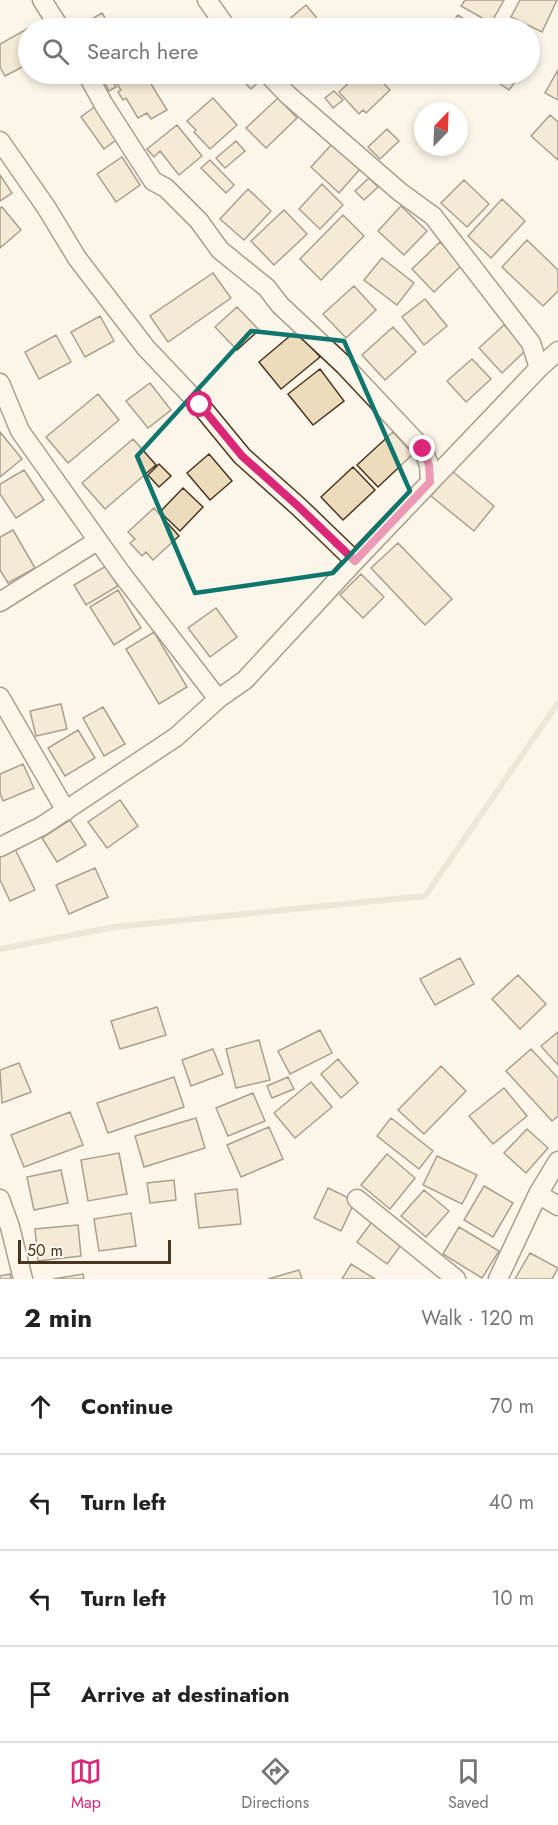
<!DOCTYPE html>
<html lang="en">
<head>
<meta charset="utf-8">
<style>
	body { margin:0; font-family:Jost,sans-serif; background:#f6f6f6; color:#222 }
	.compass { position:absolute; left:414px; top:102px; width:54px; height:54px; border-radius:50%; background:#fff; box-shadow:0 3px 9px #0003; rotate:23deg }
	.scale { position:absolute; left:18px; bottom:15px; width:153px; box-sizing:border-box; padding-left:6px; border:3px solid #4a3520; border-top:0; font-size:16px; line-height:21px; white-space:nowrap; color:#4a3520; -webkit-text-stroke:4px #fbf6e9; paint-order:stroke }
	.stop { position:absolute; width:18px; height:18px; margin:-14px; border:4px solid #db2777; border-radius:50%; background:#fff }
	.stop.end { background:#db2777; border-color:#fff; box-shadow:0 2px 6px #0008 }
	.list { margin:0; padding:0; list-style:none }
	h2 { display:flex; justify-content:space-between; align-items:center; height:78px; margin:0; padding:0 24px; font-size:26px }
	h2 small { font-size:20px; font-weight:400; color:#767676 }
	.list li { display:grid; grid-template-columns:39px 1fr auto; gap:18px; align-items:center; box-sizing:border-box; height:96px; padding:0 24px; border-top:2px solid #e0e0e0 }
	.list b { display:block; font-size:22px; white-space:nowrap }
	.list em { font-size:20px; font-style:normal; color:#767676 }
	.icon { flex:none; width:33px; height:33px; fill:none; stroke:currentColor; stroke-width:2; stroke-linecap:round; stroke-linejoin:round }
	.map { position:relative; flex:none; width:558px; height:1279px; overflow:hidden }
	.search { position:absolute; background:#fff; box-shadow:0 3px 9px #0003; left:18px; right:18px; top:18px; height:66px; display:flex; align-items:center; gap:15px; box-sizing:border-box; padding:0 21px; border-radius:33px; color:#767676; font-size:22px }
	.sheet { height:462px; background:#fff }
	nav { display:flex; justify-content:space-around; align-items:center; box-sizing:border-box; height:84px; border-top:2px solid #e0e0e0; background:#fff; font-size:16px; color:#767676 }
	nav a { display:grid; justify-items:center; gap:3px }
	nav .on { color:#db2777 }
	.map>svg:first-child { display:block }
</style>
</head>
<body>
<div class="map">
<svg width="558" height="1279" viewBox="0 0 558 1279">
	<rect width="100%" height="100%" fill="#fbf6e9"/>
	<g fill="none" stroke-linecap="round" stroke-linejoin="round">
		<path stroke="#dcd4c6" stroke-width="6" d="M0,949l114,-22 311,-31 133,-193"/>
	</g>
	<path fill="#ecdcbc" stroke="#4a3520" stroke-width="1.5" d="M465,0h39l-13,23 -30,-17z
		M520,0h37l-15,32 -31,-15z
		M306,5l19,23h-42l-2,-2z
		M102,13l9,15h-35z
		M458,15l20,13h-30z
		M50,16l7,12h-29v36l-23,12 -5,-9v-23z
		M558,70v30l-13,-7z
		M134,74h11l22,36 -16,9 -4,-6 -9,5 -12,-20 -3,2 -5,-8 3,-2 -4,-6z
		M248,74h8l6,5 -11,10 -9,-9z
		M325,74h15l-9,7z
		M358,74h16l16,16 -24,23 -3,-3 -4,4 -20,-22z
		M486,74h35l-12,16z
		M113,75l3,6 -3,1 3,5 -7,4 -6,-11z
		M334,91l9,9 -10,8 -8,-10z
		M213,98l24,27 -27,24 -16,-17 2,-2 -9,-9z
		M278,98l19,20 -31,30 -20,-20z
		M97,105l23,32 -16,12 -23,-32z
		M550,115l8,7v38l-27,-24z
		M177,125l25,31 -23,19 -19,-24 -6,6 -7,-8z
		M387,129l12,12 -19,18 -12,-12z
		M236,141l9,10 -20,17 -9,-10z
		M332,144l28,25 -21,24 -28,-26z
		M122,157l18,28 -24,17 -19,-28z
		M210,160l24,25 -8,8 -25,-25z
		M0,175l12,18 -12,8z
		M369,178l9,9 -14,13 -9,-9z
		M464,180l25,24 -22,23 -26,-24z
		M322,184l21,21 -23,24 -21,-20z
		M248,189l23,22 -27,29 -24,-21z
		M502,199l23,22 -34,37 -23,-22z
		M401,206l26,25 -23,24 -26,-24z
		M2,207l19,23 -21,18v-40z
		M284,210l23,24 -33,31 -23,-24z
		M343,215l21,21 -43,44 -21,-21z
		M527,240l31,30v21l-15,15 -41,-39z
		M440,242l22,23 -28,27 -22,-23z
		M382,258l32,25 -17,22 -33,-25z
		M213,273l18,25 -63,44 -18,-26z
		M354,286l22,24 -30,28 -23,-24z
		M425,299l22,27 -23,19 -22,-28z
		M237,307l22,23 -22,20 -22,-23z
		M100,316l14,25 -29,16 -14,-25z
		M504,325l23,24 -25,24 -23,-25z
		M393,327l23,25 -31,28 -23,-25z
		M297,330l23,27 -39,32 -22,-27z
		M56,335l15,27 -32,17 -14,-27z
		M472,359l19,20 -25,23 -19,-21z
		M320,369l24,32 -31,24 -25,-31z
		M150,383l21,27 -23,18 -22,-27z
		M98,394l21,26 -51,43 -22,-26z
		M0,432l22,27 -22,18z
		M393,432l20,22 -35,33 -21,-22z
		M133,439l23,26 -51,44 -23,-26z
		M209,454l23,27 -22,19 -23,-27z
		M159,464l12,12 -12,11 -11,-12z
		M353,467l22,23 -32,30 -22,-23z
		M24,470l20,30 -28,18 -16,-24v-10z
		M452,471l42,35 -20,25 -43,-35z
		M183,488l20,19 -23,24 -20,-19z
		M154,508l25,28 -26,24 -7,-8 -4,4 -12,-13 5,-4 -7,-7z
		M13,530l22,38 -27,15 -8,-13v-33z
		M398,543l54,56 -27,26 -54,-57z
		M106,566l12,20 -32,19 -12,-20z
		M361,574l23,23 -21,21 -23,-23z
		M118,590l23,38 -27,17 -24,-38z
		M216,608l21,29 -27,20 -22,-29z
		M154,632l33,55 -28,17 -33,-55z
		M61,704l6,25 -31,7 -6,-25z
		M103,707l22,37 -21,12 -21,-38z
		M78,730l17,28 -30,18 -17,-28z
		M23,764l11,24 -31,13 -3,-8v-19z
		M120,800l18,26 -31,22 -19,-26z
		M70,820l16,25 -29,17 -15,-24z
		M15,849l20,41 -25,11 -10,-21v-24z
		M95,868l13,29 -39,17 -13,-29z
		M460,958l14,26 -39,21 -15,-26z
		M518,975l28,29 -26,25 -28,-30z
		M157,1007l9,28 -46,14 -9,-28z
		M320,1030l12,23 -42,21 -12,-23z
		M558,1032v33l-17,-19z
		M259,1040l11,40 -34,8 -10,-39z
		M213,1049l10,25 -32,12 -9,-26z
		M531,1049l27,29v38l-6,5 -46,-50z
		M338,1059l20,24 -17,15 -20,-24z
		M19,1063l12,29 -29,11 -2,-33z
		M441,1066l25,25 -42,43 -26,-24z
		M174,1077l10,30 -76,26 -11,-30z
		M288,1077l6,12 -22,9 -5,-12z
		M311,1082l21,25 -37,31 -21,-25z
		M504,1088l23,28 -34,28 -24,-28z
		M253,1093l12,28 -37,15 -12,-28z
		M70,1112l13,33 -59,22 -13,-32z
		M196,1118l9,30 -61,19 -9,-31z
		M391,1118l42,33 -14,18 -42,-33z
		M269,1127l14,32 -42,18 -14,-32z
		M527,1129l21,19 -22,25 -22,-20z
		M119,1153l8,41 -39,7 -7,-41z
		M387,1154l28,24 -25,31 -29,-24z
		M437,1156l40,19 -15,29 -39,-19z
		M61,1170l7,33 -34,7 -7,-33z
		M174,1180l2,20 -26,3 -3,-20z
		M484,1186l29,17 -20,34 -29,-17z
		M328,1188l27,13 -14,30 -27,-13z
		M237,1189l4,35 -42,4 -4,-34z
		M424,1190l25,21 -23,26 -25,-21z
		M131,1213l5,33 -37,5 -5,-32z
		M374,1219l30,22 -17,23 -30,-22z
		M78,1225l3,31 -43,5 -3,-32z
		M459,1227l40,24 -17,27 -39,-24z
		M530,1253l28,15 -6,11h-37z
		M351,1264l24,15h-33z
		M299,1270l3,9h-34z
		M10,1274l1,5h-11v-3z
		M83,1274l1,5h-31z"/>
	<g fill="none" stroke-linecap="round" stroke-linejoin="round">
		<defs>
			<path id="street" d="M42,0l18,28
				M207,0l20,28
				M87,74l17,31 49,76 13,7 33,33 21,29 47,38 13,17 65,61 78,83 6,16 1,17
				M268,74l20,21 112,97 33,24 98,127 8,25
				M0,141l46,66 31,51 69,90 54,57 42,51 57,51 56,54
				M0,383l20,48 101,142 97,126
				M0,602l97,-61
				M0,697l66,114
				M0,847l42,-21 134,-89 42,-38 27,-19 110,-119 184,-193 19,-17
				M538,1194l20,12
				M0,1199l10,28 13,52
				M357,1199l99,80
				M498,1279l40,-85 20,-33"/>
		</defs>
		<use href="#street" stroke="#4a3520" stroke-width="21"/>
		<use href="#street" stroke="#fbf6e9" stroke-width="18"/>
	</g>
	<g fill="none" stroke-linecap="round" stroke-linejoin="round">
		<path stroke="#db2777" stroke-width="8" d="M200,405l42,51 57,51 56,54 75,-79 -1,-17 -6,-16"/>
	</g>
	<path d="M0 0H558V1279H0ZM251,331l93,10 66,150 -77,82 -138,20 -58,-137z" fill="#fbf6e9" fill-opacity=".55" fill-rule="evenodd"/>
	<path fill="none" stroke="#0f766e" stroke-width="4.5" stroke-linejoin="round" d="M251,331l93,10 66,150 -77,82 -138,20 -58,-137z"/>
</svg>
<svg class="compass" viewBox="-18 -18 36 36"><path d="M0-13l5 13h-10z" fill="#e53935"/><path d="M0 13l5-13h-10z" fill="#767676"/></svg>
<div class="scale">50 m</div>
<div class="stop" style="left:200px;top:405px"></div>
<div class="stop end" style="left:423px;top:449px"></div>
<div class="search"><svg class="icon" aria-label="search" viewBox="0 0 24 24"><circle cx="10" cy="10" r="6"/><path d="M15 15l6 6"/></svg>Search here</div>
</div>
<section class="sheet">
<h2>2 min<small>Walk · 120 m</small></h2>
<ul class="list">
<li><svg class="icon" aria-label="ahead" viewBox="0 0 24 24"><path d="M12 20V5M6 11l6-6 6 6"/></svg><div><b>Continue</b></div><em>70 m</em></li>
<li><svg class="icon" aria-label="left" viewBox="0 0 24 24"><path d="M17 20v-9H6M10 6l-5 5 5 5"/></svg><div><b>Turn left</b></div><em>40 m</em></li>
<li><svg class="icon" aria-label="left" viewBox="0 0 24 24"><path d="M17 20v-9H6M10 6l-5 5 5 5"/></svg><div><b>Turn left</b></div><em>10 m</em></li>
<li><svg class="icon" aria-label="arrive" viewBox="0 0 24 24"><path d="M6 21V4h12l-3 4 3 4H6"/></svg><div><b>Arrive at destination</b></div></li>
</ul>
</section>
<nav>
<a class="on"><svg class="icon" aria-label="map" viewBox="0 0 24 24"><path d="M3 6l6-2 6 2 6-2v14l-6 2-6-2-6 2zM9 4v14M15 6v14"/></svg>Map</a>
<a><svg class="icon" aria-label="directions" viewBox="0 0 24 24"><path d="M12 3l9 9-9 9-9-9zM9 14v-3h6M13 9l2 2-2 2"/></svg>Directions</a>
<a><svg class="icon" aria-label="saved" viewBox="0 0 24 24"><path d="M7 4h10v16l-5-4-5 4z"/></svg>Saved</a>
</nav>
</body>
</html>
